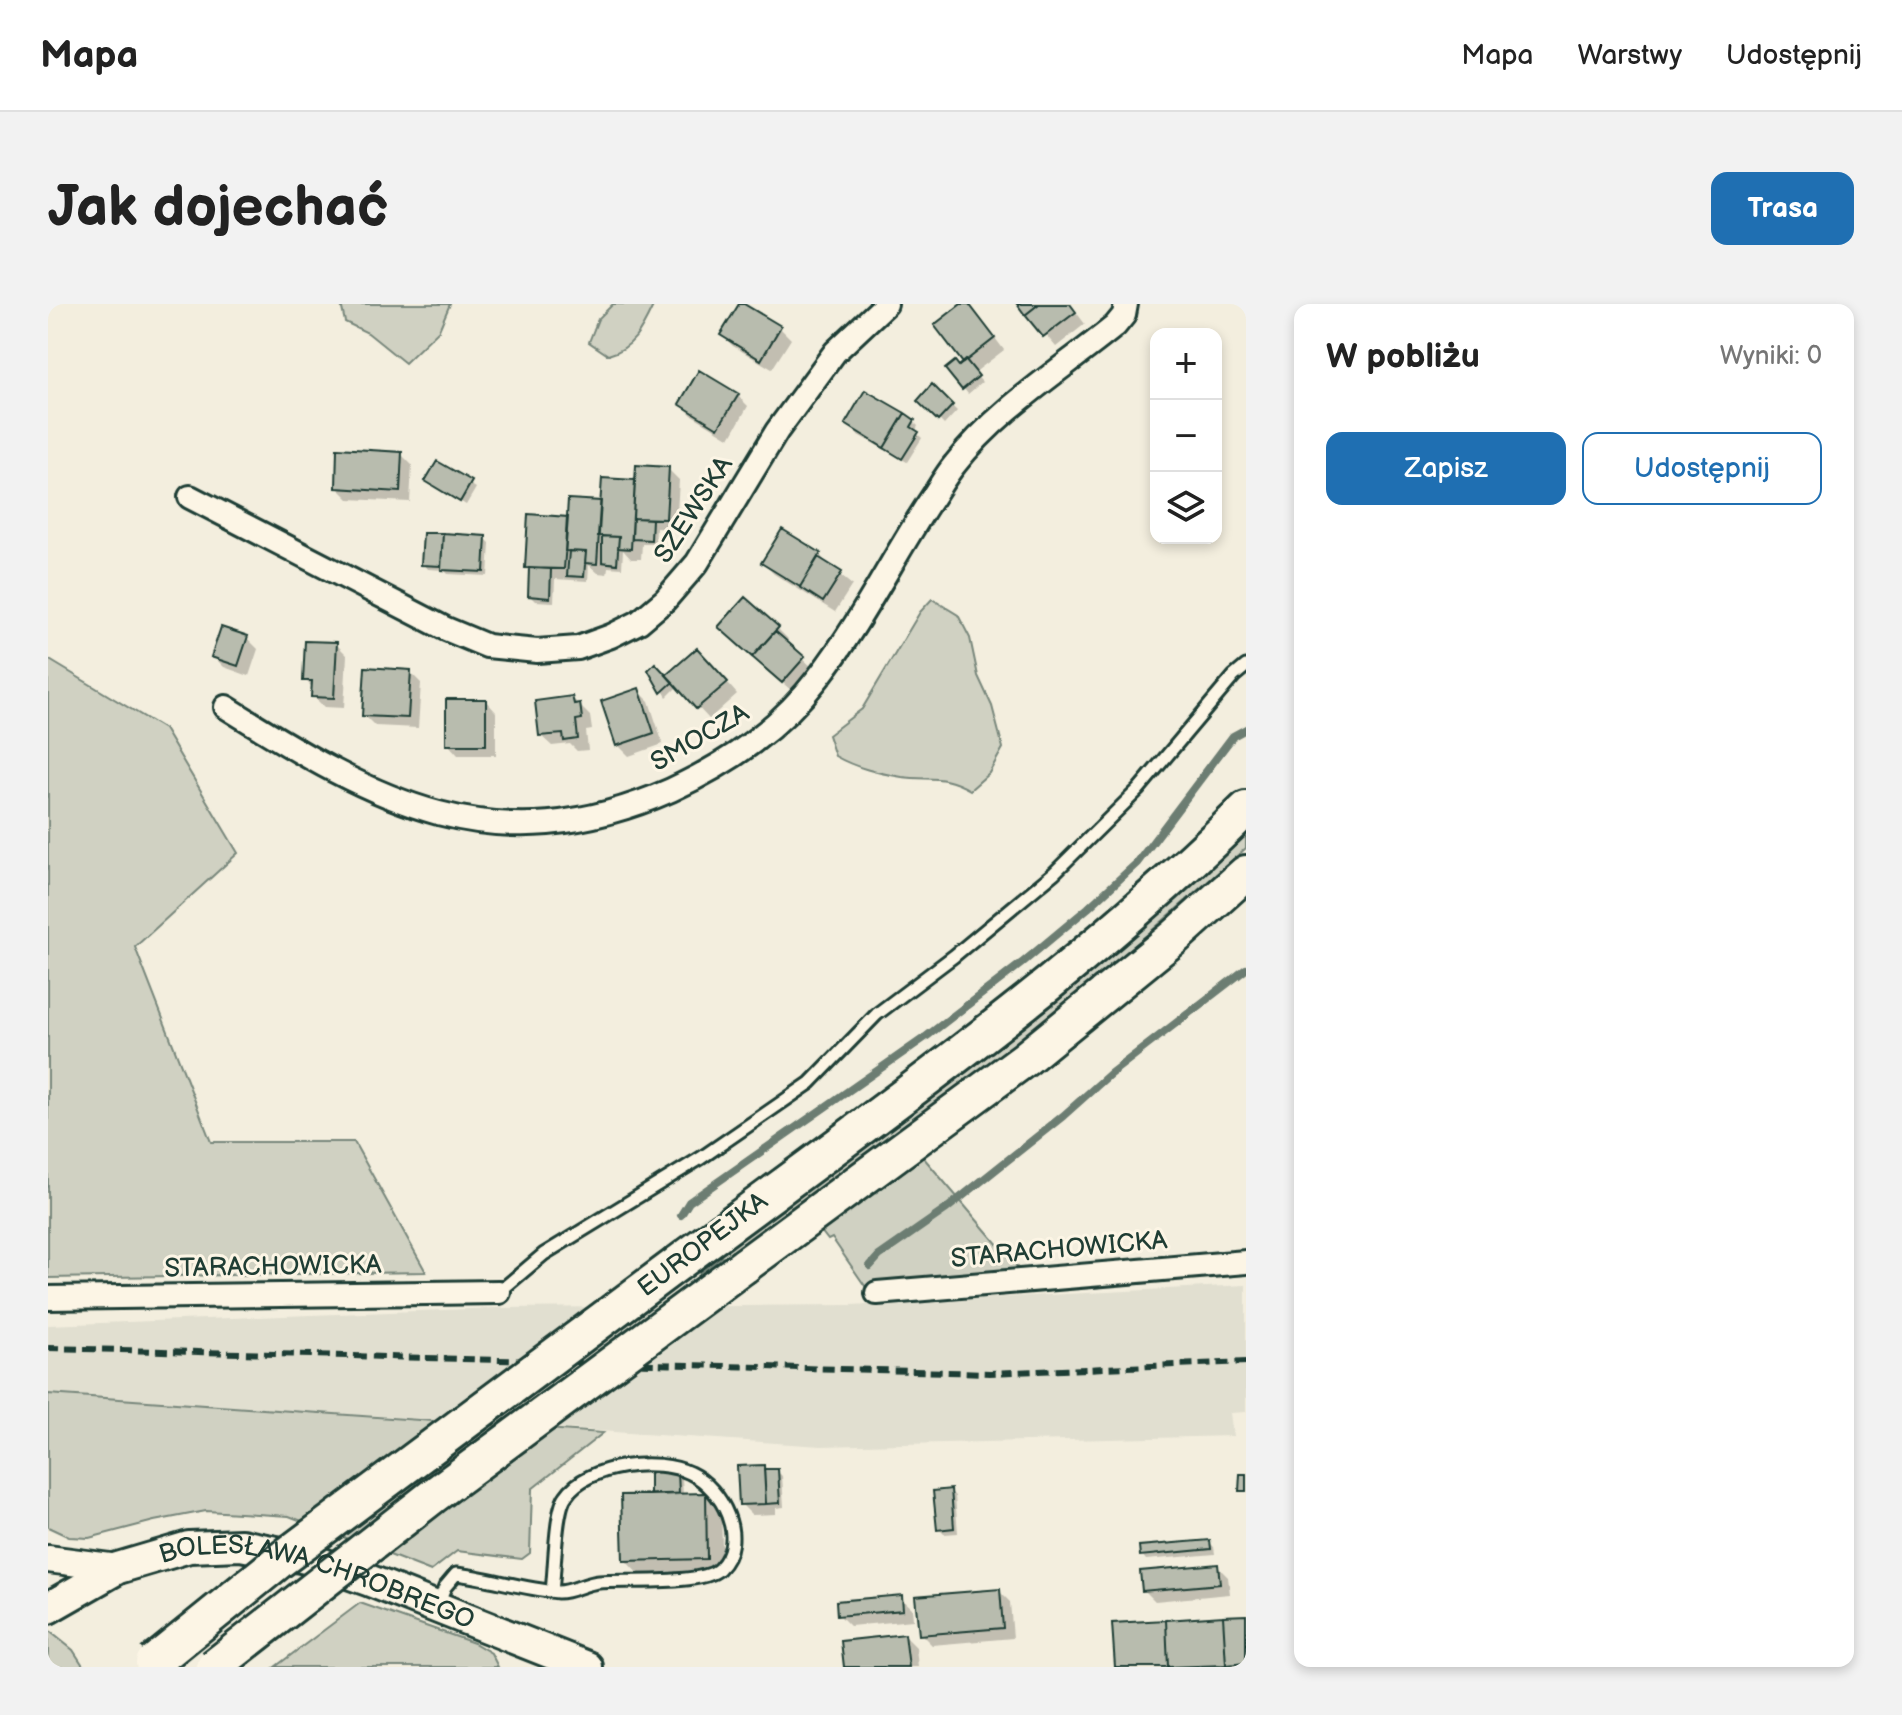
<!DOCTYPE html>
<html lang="pl">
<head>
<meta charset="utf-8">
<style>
	body { margin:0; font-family:"Balsamiq Sans",sans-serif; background:#f2f2f2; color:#222 }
	.controls { position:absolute; right:24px; top:24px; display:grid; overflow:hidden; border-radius:16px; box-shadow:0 4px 12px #0003 }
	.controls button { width:72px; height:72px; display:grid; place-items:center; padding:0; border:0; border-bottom:2px solid #e0e0e0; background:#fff; color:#222; font:40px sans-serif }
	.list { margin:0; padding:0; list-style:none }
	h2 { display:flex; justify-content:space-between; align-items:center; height:104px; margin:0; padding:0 32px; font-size:34px }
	h2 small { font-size:26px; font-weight:400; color:#767676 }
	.actions { display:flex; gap:16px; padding:24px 32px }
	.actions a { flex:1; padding:18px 0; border:2px solid #1f6fb2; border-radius:16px; text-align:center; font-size:28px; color:#1f6fb2 }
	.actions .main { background:#1f6fb2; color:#fff }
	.icon { flex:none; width:44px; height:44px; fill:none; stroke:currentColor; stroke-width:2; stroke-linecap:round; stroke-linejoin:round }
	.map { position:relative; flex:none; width:1198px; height:1363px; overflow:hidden; border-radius:16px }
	header { display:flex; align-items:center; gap:48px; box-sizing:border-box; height:112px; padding:0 40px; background:#fff; border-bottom:2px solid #e0e0e0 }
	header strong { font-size:38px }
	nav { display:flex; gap:44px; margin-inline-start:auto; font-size:28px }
	.intro { display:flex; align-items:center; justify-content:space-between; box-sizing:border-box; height:192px; padding:0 48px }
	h1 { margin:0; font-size:56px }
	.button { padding:20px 36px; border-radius:16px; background:#1f6fb2; color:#fff; font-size:28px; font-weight:700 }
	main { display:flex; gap:48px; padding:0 48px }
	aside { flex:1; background:#fff; border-radius:16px; box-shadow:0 4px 12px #0003 }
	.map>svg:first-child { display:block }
</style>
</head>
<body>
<header>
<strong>Mapa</strong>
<nav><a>Mapa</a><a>Warstwy</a><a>Udostępnij</a></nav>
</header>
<div class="intro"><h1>Jak dojechać</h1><a class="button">Trasa</a></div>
<main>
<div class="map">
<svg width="1198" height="1363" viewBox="0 0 1198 1363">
	<rect width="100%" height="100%" fill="#f3eede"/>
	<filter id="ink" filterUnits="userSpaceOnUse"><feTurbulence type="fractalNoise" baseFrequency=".0125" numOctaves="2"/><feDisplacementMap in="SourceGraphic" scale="16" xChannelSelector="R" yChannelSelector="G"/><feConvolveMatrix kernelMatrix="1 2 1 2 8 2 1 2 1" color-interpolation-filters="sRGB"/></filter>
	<g filter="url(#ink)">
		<path fill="#e1dfd0" d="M1198,981v127l-16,1 3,23 -412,10 -773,-52v-69l448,-17 355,-3z"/>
		<path fill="#d0d1c2" stroke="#78877b" stroke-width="2" d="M293,0h109l-11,26 -34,33 -37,-30 -23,-11z
			M565,0h41c-11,23 -20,45 -46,51l-19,-13 9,-23z
			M884,295l26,16 12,23 8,38 14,30 11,42 -14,25 -19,17c-28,-16 -39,-9 -68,-13 -24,-4 -46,-9 -67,-21l-7,-21 34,-26 58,-97z
			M0,355l116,70 74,124 -103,94 76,195h143l72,130 -378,6z
			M1198,531v13l-162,142 -80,63 -280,205 -3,-1 -21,16 -4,-1c128,-95 259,-187 382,-288 58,-48 113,-98 168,-149z
			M875,853l99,116 -157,13 -33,-48 -4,2 -7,-9z
			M0,1090l555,39 -71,56 -2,64 -8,6 -65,-8 -26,20 -142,-55 -83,-5 -52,10 -65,17 -20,-1 -21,-10z
			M312,1299l114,40 17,10 7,14h-223z
			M0,1326l25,20 11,17h-36z"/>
		<path fill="#0003" d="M693,0l39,24 11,11 -19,30 -39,-23 -11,-11z
			M917,0l12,10 27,36 -30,23 8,9 -14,12 -20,-25 11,-1 7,-5z
			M972,0h50l15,20 -29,23z
			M884,83l25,24 -13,14 -24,-25z
			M689,91l11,11 -18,32 -38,-23 -11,-11z
			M865,117l5,5 -3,6 7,6 -15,24 -49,-27 -11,-11z
			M353,150l11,11 -2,37 -61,-3 -11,-11z
			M389,160l39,24 -10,17 -38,-24z
			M620,165l11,11 -3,49 -20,-1 -1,16h-13l-1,15h-10l-8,-9 -1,18 -14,-1 -1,7 -9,-1 -9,-8 -1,16 -33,-2 -1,23 -19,-1 -5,-5 1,-26 -4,-3 42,-48 34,-16 1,-23 33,2z
			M377,231l60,3 5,5 -2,33 -40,-2 -4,-4 -16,-1 -4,-5z
			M772,251l10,12 22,18 -17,27 -61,-38 -11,-11z
			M729,324l11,11 -3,3 29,27 -21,23 -61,-54z
			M199,334l11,11 -9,27 -25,-9 -11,-11z
			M288,340l11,11 -3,53 -20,-1 -11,-11v-8l-8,-8z
			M660,357l29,33 -28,25 -31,-33 -11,11 -16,-27 15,7z
			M362,368l11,11 -3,45 -43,-2 -11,-11z
			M590,386l11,11 14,43 -34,12 -11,-11z
			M524,394l18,18 2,14 -6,1 2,19 -11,1 -7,-7 -18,2 -11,-10z
			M438,397l10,11v43h-38l-10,-11z
			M715,1163l5,4h9l5,5 2,31 -8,1v6l-24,1 -11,-11z
			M629,1169l5,5 1,18 22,-1 16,17 2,63 -82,2 -16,-17 27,-63z
			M902,1187l5,5 3,37 -14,1 -5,-5z
			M1161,1238l5,5 1,7 -69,6 -4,-5z
			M1169,1262l11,11 2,17 -75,7 -11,-11z
			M951,1287l11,11 3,36 -81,7 -11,-11z
			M853,1294l11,10 1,12 -63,6 -11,-11z
			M1198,1313v50h-129z
			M857,1332l11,11 2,20h-72z"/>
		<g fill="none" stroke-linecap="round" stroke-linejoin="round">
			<path stroke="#6c7d72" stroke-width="8" d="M633,911l8,-13 238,-166 95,-73 66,-55 49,-45 96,-127 13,-7
				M822,962l9,-10 66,-46 118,-94 47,-42 136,-105"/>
		</g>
		<path fill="#b8bcae" stroke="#1f3d34" stroke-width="2" d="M691,0h5l37,22 -20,34 -41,-25z
			M913,0h8l26,34 -32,25 -29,-38z
			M969,0h22l-14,11z
			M991,0h31l6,8 -33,25 -18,-22z
			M918,56l13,16 -17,14 -17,-21 10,-8 4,5z
			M651,66l40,24 -21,34 -39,-24z
			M884,80l21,21 -15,16 -21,-20z
			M817,86l40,23 -21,35 -39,-24z
			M857,109l10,7 -4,7 8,5 -17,27 -18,-11z
			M289,144l65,4 -2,40 -64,-4z
			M389,157l35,20 -12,21 -35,-21z
			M588,161l33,2 -3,52 -33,-1z
			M554,174l33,2 -4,69 -13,-1 1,-11 -21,-1z
			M520,195l33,2 -4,63 -12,-1 1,-11 -21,-1z
			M480,210l40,3 -4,52 -39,-1z
			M585,214l19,1 -1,21 -19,-1z
			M734,225l39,24 -21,34 -39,-24z
			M375,229h20l-2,33 -20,-1z
			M395,229l43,3 -2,36 -43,-2z
			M554,232l17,1 -2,27 -15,-2z
			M521,247l17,1 -2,25 -17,-1z
			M770,253l24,15 -19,30 -23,-15z
			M481,264l22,1 -1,29 -22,-2z
			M697,293l34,30 -27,30 -34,-30z
			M173,323l27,9 -10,30 -27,-9z
			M727,327l30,26 -23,26 -30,-26z
			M257,337l32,1 -3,56 -23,-1 1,-16h-9z
			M649,344l31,34 -32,27 -30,-34z
			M607,359l18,19 -12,11 -13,-23z
			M317,363l46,3 -3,48 -46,-2z
			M591,384l15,45 -38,13 -15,-45z
			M524,392l2,8 6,-1 2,16 -6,1 2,19 -14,2 -1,-7 -24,2 -4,-35z
			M398,395h40v46h-40z
			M716,1161l2,39 -27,1 -2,-39z
			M716,1165h14l2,34 -14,1z
			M602,1167h28l1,23 -29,1z
			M1192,1170h6v17h-7z
			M903,1185l3,39 -17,2 -4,-39z
			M658,1189l1,66 -84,2 -2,-66z
			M1162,1236l1,9 -71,7 -1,-10z
			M1170,1260l2,20 -78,7 -2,-20z
			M952,1285l3,39 -84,7 -4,-39z
			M854,1291l1,15 -66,6 -1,-15z
			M1198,1311v48l-20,2 -3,-49z
			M1175,1312l3,49 -58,2 -2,-47z
			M1118,1316l2,47h-53l-3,-44z
			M857,1330l4,33h-65l-3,-26z"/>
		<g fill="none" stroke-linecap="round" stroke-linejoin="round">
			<defs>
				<path id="service" d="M451,988l45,-38 157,-96 109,-75 67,-69 77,-58 100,-83 84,-83 96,-114 12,-10
					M390,1300l7,-17 11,-13c34,4 67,15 102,18 14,0 27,-9 41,-10 25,-2 104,3 120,-13 30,-30 3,-81 -29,-96 -32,-16 -103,-9 -124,23 -11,14 -11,73 -14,95"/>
				<path id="minor" d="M142,193l256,132 41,17 50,5 41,-3 33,-12 28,-14 26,-22 32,-37 80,-132 58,-79 51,-48
					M178,403c150,94 268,161 445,83 58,-27 108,-61 147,-112 42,-54 73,-117 110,-174 9,-13 17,-28 27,-40 43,-55 106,-94 160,-138l9,-11 2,-11
					M829,989l369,-31
					M0,994l451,-6"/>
				<path id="tertiary" d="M0,1255l70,9"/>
				<g id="secondary">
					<path id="s1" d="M0,1304l70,-40 71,-21 52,-2 65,13 62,22 219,87"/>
				</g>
				<path id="primary" d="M629,960c195,-145 395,-284 569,-455
					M696,962l281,-207 151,-123 70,-63"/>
			</defs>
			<use href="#service" stroke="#1f3d34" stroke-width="17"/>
			<use href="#minor" stroke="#1f3d34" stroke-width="28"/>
			<use href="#tertiary" stroke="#1f3d34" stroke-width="32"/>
			<use href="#secondary" stroke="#1f3d34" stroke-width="36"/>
			<use href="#primary" stroke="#1f3d34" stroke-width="40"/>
			<use href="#service" stroke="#fcf5e5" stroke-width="11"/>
			<use href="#minor" stroke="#fcf5e5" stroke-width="22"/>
			<use href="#tertiary" stroke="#fcf5e5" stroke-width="26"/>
			<use href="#secondary" stroke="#fcf5e5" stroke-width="30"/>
			<use href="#primary" stroke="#fcf5e5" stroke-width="34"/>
			<path stroke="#1f3d34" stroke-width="6" stroke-dasharray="12 6" stroke-linecap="butt" d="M0,1044l942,25 256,-11"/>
			<defs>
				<path id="primary-bridge" d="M105,1359l126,-102 398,-297
					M166,1363l219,-171 311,-230"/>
			</defs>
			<use href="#primary-bridge" stroke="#1f3d34" stroke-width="40" stroke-linecap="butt"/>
			<use href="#primary-bridge" stroke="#fcf5e5" stroke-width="34"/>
		</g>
	</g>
	<g text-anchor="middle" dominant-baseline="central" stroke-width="6" stroke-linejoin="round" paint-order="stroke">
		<g font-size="26" fill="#1f3d34" stroke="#fcf5e5">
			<text transform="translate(646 206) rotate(-57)">SZEWSKA</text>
			<text transform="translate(652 434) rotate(-30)">SMOCZA</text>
			<text transform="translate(655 941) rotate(-37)">EUROPEJKA</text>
			<text transform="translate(1011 946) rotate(-5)">STARACHOWICKA</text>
			<text transform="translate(225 963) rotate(-1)">STARACHOWICKA</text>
			<text stroke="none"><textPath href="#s1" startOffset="288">BOLESŁAWA CHROBREGO</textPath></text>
		</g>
	</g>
</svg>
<div class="controls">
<button>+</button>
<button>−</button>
<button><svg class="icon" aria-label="layers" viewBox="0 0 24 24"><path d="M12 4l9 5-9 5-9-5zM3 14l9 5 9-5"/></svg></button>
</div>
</div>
<aside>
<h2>W pobliżu<small>Wyniki: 0</small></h2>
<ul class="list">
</ul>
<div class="actions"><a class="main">Zapisz</a><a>Udostępnij</a></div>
</aside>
</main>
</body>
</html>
